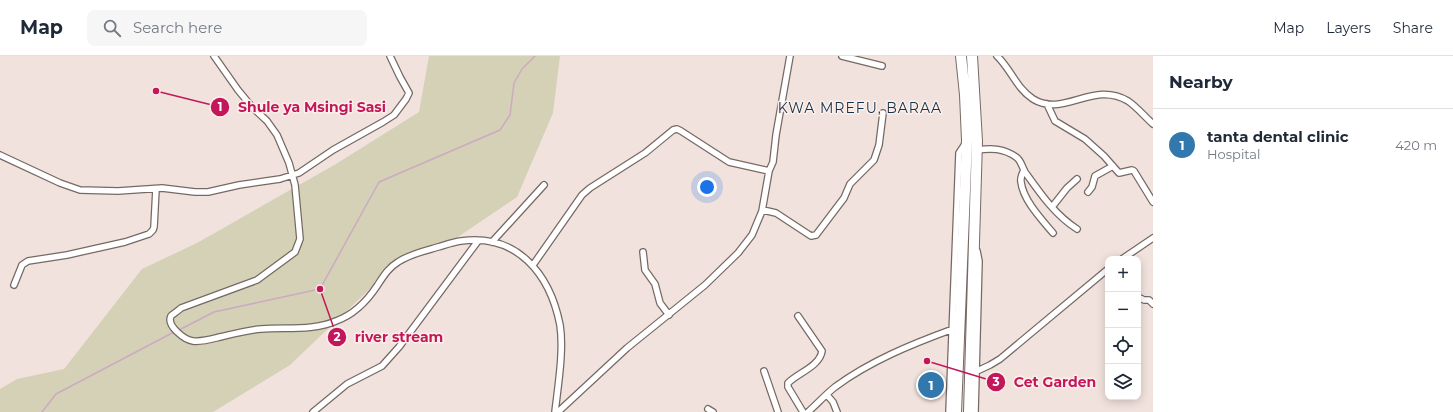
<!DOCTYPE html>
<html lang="en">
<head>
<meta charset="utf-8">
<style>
	body { margin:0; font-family:Montserrat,sans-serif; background:#f6f6f7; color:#1f2937 }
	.controls { position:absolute; right:12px; bottom:12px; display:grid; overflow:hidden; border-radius:8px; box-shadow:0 2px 10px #0003 }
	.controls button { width:36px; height:36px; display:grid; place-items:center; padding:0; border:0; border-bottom:1px solid #e0e1e3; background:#fff; color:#1f2937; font:20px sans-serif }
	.you { position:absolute; left:707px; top:131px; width:14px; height:14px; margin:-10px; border:3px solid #fff; border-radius:50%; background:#1a73e8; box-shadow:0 0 0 6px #1a73e833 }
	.badge { display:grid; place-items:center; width:26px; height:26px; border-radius:50%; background:#3278ad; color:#fff; font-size:13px; font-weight:700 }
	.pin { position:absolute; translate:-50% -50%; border:2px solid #fff; box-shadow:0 1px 4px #0006 }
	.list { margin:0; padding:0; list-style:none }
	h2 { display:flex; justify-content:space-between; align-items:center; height:52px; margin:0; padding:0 16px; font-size:17px }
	h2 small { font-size:13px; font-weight:400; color:#747a83 }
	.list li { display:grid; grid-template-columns:26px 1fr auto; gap:12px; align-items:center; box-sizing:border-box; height:72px; padding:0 16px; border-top:1px solid #e0e1e3 }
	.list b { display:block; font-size:15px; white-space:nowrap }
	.list p { margin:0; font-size:13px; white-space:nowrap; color:#747a83 }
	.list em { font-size:13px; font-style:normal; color:#747a83 }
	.icon { flex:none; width:22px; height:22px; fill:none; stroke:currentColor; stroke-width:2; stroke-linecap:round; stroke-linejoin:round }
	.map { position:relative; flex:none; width:1153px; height:356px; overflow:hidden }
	header { display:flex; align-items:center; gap:24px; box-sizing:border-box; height:56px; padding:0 20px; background:#fff; border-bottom:1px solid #e0e1e3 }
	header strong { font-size:19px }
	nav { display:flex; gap:22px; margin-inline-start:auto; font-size:14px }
	.search { width:280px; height:36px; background:#f6f6f7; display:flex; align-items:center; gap:10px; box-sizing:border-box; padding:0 14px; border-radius:8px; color:#747a83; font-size:15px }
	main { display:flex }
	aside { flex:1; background:#fff }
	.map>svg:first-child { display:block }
</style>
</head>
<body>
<header>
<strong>Map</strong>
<div class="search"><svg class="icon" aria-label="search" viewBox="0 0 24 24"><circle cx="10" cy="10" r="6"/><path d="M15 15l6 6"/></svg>Search here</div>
<nav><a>Map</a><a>Layers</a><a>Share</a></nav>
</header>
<main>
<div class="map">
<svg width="1153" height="356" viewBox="0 0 1153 356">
	<rect width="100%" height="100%" fill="#f1e2dd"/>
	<path fill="#d4d1b6" d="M429,0h131l-7,57 -36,84 -71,48 -47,16 -109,104 -77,47h-213v-23l17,-10 47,-10 78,-100 55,-26 139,-79 83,-52z"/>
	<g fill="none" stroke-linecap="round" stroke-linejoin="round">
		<path stroke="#ccaac1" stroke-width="1.5" d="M177,275l37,-19 106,-23 59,-107 121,-52 10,-15 4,-32 8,-14 13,-13
			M42,356l14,-18 118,-62"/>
		<defs>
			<path id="street" d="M214,0l24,34 14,17 15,14 10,14 12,28 6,22 5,54 -5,13 -38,28 -76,28c-3,3 -8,6 -10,8 -5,10 14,24 22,25 9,1 19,-2 27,-4 13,-3 28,-7 41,-8 25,-2 52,2 75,-8 17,-6 31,-20 41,-35 6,-9 11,-18 21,-24 12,-8 26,-11 40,-15 7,-2 15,-5 23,-6 56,-8 89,33 99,84 4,25 -2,61 -5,87
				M842,0l40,10
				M997,0c13,12 20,33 36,43 31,19 60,-19 95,2 9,6 16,15 25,23
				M1047,48l8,17 30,18 19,17 15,17 13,-3 2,1 19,31
				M977,94c14,-2 26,-2 39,7 5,3 6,10 9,15 15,21 30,43 52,57
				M0,99l60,28 20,7 38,1 44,-3 33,4h13l31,-7 41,-6 19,-6 34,-23 50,-28 11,-7 12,-16 3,-6 -9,-16 -10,-21
				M1024,114c-2,4 -4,8 -3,12 2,18 21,38 32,51
				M1088,136l4,-5 3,-11 18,-10
				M1052,151l15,-19 10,-9
				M763,154l13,3 35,23 5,-1 28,-37 6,-14 24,-24 5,-15 4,-32
				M492,186l52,-57
				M643,196l2,18 10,14 5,19 9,12
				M1122,203l31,-21
				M533,209l49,-70 8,-7 55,-35 28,-23 4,-1 4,2 48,31 40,9
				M14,229l8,-20 6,-4 39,-6 58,-13 24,-8 4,-4 1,-3 2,-38
				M1138,241l6,3h5l4,4
				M798,260l24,35c-2,15 -24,22 -34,32v4l15,25
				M764,315l14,41
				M975,316l15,-7 10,-6 108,-90
				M827,339l6,7 4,10
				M708,353l5,3
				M313,356l34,-28 35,-18 17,-19 79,-106
				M558,356l69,-64 78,-63 33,-32 14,-18 10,-24 7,-40 4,-9 3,-27 14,-79
				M808,356c9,-8 17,-17 27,-25 35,-26 77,-43 118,-58
				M949,356l10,-259 6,-9
				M975,356l4,-151 -2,-10"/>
			<path id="highway" d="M956,356l11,-272 -2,-45 -4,-39
				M969,356l8,-271 -5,-85"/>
		</defs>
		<use href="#street" stroke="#766964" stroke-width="8"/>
		<use href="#highway" stroke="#766964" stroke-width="12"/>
		<use href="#street" stroke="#fff" stroke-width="5.5"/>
		<use href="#highway" stroke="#fff" stroke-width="10"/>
	</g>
	<g text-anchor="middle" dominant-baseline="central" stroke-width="3" stroke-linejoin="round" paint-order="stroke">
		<g font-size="14" letter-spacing="1" fill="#10324b" stroke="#feefea">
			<text x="860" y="52">KWA MREFU, BARAA</text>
		</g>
	</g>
	<path fill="none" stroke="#c2185b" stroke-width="1.5" d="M156 35L220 51M320 233L337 281M927 305L996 326"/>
	<g fill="#c2185b" stroke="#feefea" stroke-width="1.5">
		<circle cx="156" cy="35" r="4"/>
		<circle cx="320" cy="233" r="4"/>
		<circle cx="927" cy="305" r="4"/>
		<circle cx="220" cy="51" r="10"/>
		<circle cx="337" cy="281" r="10"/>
		<circle cx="996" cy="326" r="10"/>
	</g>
	<g font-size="12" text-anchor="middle" font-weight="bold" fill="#fff">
		<text x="220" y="55">1</text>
		<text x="337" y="285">2</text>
		<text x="996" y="330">3</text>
	</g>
	<g font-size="14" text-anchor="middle" font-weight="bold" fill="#c2185b" stroke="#feefea" stroke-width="3" stroke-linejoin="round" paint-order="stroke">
		<text x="312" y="56">Shule ya Msingi Sasi</text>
		<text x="399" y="286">river stream</text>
		<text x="1055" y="331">Cet Garden</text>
	</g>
</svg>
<div class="controls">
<button>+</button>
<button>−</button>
<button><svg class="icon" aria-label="locate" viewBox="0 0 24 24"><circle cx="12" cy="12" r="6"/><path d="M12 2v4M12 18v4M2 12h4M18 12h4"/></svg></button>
<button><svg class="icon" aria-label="layers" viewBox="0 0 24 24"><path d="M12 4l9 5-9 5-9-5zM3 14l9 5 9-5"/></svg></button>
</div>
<div class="you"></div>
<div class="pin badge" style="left:931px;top:329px">1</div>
</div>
<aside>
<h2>Nearby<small></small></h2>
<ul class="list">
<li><span class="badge">1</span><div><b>tanta dental clinic</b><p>Hospital</p></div><em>420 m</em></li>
</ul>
</aside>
</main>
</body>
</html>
